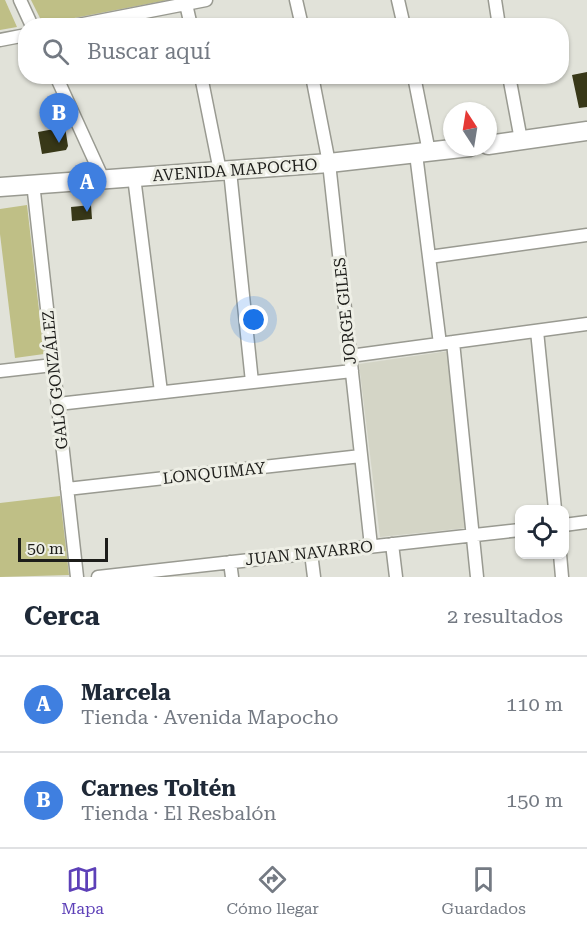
<!DOCTYPE html>
<html lang="es">
<head>
<meta charset="utf-8">
<style>
	body { margin:0; font-family:"Roboto Serif",serif; background:#f2f2f3; color:#1f2937 }
	.controls { position:absolute; right:18px; bottom:18px; display:grid; overflow:hidden; border-radius:12px; box-shadow:0 2px 4px #0004 }
	.controls button { width:54px; height:54px; display:grid; place-items:center; padding:0; border:0; border-bottom:2px solid #e0e1e3; background:#fff; color:#1f2937; font:30px sans-serif }
	.compass { position:absolute; left:443px; top:102px; width:54px; height:54px; border-radius:50%; background:#fff; box-shadow:0 2px 4px #0004; rotate:348deg }
	.scale { position:absolute; left:18px; bottom:15px; width:90px; box-sizing:border-box; padding-left:6px; border:3px solid #1d1d1a; border-top:0; font-size:16px; line-height:21px; white-space:nowrap; color:#1d1d1a; -webkit-text-stroke:4px #eeefe6; paint-order:stroke }
	.you { position:absolute; left:254px; top:320px; width:21px; height:21px; margin:-15px; border:4px solid #fff; border-radius:50%; background:#1a73e8; box-shadow:0 0 0 9px #1a73e833 }
	.badge { display:grid; place-items:center; width:39px; height:39px; border-radius:50%; background:#5d40b8; color:#fff; font-size:20px; font-weight:700 }
	.pin { position:absolute; translate:-50% -50px; filter:drop-shadow(0 2px 3px #0008) }
	.pin::after { content:''; position:absolute; top:32px; width:21px; height:18px; background:inherit; clip-path:polygon(0 0,100% 0,50% 100%) }
	.list { margin:0; padding:0; list-style:none }
	h2 { display:flex; justify-content:space-between; align-items:center; height:78px; margin:0; padding:0 24px; font-size:26px }
	h2 small { font-size:20px; font-weight:400; color:#747a83 }
	.list li { display:grid; grid-template-columns:39px 1fr auto; gap:18px; align-items:center; box-sizing:border-box; height:96px; padding:0 24px; border-top:2px solid #e0e1e3 }
	.list b { display:block; font-size:22px; white-space:nowrap }
	.list p { margin:0; font-size:20px; white-space:nowrap; color:#747a83 }
	.list em { font-size:20px; font-style:normal; color:#747a83 }
	.icon { flex:none; width:33px; height:33px; fill:none; stroke:currentColor; stroke-width:2; stroke-linecap:round; stroke-linejoin:round }
	.map { position:relative; flex:none; width:587px; height:577px; overflow:hidden }
	.search { position:absolute; background:#fff; box-shadow:0 2px 4px #0004; left:18px; right:18px; top:18px; height:66px; display:flex; align-items:center; gap:15px; box-sizing:border-box; padding:0 21px; border-radius:24px; color:#747a83; font-size:22px }
	.sheet { height:270px; background:#fff }
	nav { display:flex; justify-content:space-around; align-items:center; box-sizing:border-box; height:84px; border-top:2px solid #e0e1e3; background:#fff; font-size:16px; color:#747a83 }
	nav a { display:grid; justify-items:center; gap:3px }
	nav .on { color:#5d40b8 }
	.map>svg:first-child { display:block }
</style>
</head>
<body>
<div class="map">
<svg width="587" height="577" viewBox="0 0 587 577">
	<rect width="100%" height="100%" fill="#e1e2d9"/>
	<path fill="#d4d5c6" d="M449,351l17,177 -86,9 -21,-173z"/>
	<path fill="#bfbf86" d="M0,0h5l12,27 -17,3z
		M31,0h137l-125,24z
		M27,205l17,149 -29,4 -15,-124v-25z
		M60,496l9,79 -69,2v-74z"/>
	<path fill="#383818" d="M587,72v35l-8,1 -7,-33z
		M65,127l3,19 -2,4 -24,4 -4,-22z
		M91,205l1,14 -20,2 -1,-14z"/>
	<g fill="none" stroke-linecap="round" stroke-linejoin="round">
		<defs>
			<path id="minor" d="M20,0l12,26
				M296,0l6,26
				M398,0l6,26
				M495,0l4,26
				M186,4l5,22
				M73,26l133,-26
				M0,40l26,-5
				M56,76l47,103
				M201,76l19,95
				M312,76l17,87 42,383
				M414,76l15,76
				M509,76l12,64
				M416,154l24,190
				M230,171l22,211
				M134,177l27,215
				M33,183l44,394
				M429,257l158,-22
				M537,331l18,178
				M453,342l24,235
				M350,356l237,-32
				M0,371l53,-6
				M58,404l294,-33
				M67,489l294,-33
				M564,525l23,-3
				M392,544l4,33
				M311,553l3,24
				M560,554l2,23
				M230,562l2,15
				M98,577l422,-47"/>
			<path id="secondary" d="M488,145l99,-14
				M0,187l329,-24 141,-16"/>
		</defs>
		<use href="#minor" stroke="#999a91" stroke-width="15"/>
		<use href="#secondary" stroke="#999a91" stroke-width="21"/>
		<use href="#minor" stroke="#fff" stroke-width="12"/>
		<use href="#secondary" stroke="#fff" stroke-width="18"/>
	</g>
	<g text-anchor="middle" dominant-baseline="central" stroke-width="6" stroke-linejoin="round" paint-order="stroke">
		<g font-size="16" fill="#1d1d1a" stroke="#eeefe6">
			<text transform="translate(235 170) rotate(-4)">AVENIDA MAPOCHO</text>
			<text transform="translate(345 311) rotate(-96)">JORGE GILES</text>
			<text transform="translate(55 380) rotate(-96)">GALO GONZÁLEZ</text>
			<text transform="translate(214 473) rotate(-6)">LONQUIMAY</text>
			<text transform="translate(309 553) rotate(-6)">JUAN NAVARRO</text>
		</g>
	</g>
</svg>
<div class="controls">
<button><svg class="icon" aria-label="locate" viewBox="0 0 24 24"><circle cx="12" cy="12" r="6"/><path d="M12 2v4M12 18v4M2 12h4M18 12h4"/></svg></button>
</div>
<svg class="compass" viewBox="-18 -18 36 36"><path d="M0-13l5 13h-10z" fill="#e53935"/><path d="M0 13l5-13h-10z" fill="#747a83"/></svg>
<div class="scale">50 m</div>
<div class="you"></div>
<div class="pin badge" style="left:87px;top:212px;background:#3f7fe0">A</div>
<div class="pin badge" style="left:59px;top:143px;background:#3f7fe0">B</div>
<div class="search"><svg class="icon" aria-label="search" viewBox="0 0 24 24"><circle cx="10" cy="10" r="6"/><path d="M15 15l6 6"/></svg>Buscar aquí</div>
</div>
<section class="sheet">
<h2>Cerca<small>2 resultados</small></h2>
<ul class="list">
<li><span class="badge" style="background:#3f7fe0">A</span><div><b>Marcela</b><p>Tienda · Avenida Mapocho</p></div><em>110 m</em></li>
<li><span class="badge" style="background:#3f7fe0">B</span><div><b>Carnes Toltén</b><p>Tienda · El Resbalón</p></div><em>150 m</em></li>
</ul>
</section>
<nav>
<a class="on"><svg class="icon" aria-label="map" viewBox="0 0 24 24"><path d="M3 6l6-2 6 2 6-2v14l-6 2-6-2-6 2zM9 4v14M15 6v14"/></svg>Mapa</a>
<a><svg class="icon" aria-label="directions" viewBox="0 0 24 24"><path d="M12 3l9 9-9 9-9-9zM9 14v-3h6M13 9l2 2-2 2"/></svg>Cómo llegar</a>
<a><svg class="icon" aria-label="saved" viewBox="0 0 24 24"><path d="M7 4h10v16l-5-4-5 4z"/></svg>Guardados</a>
</nav>
</body>
</html>
